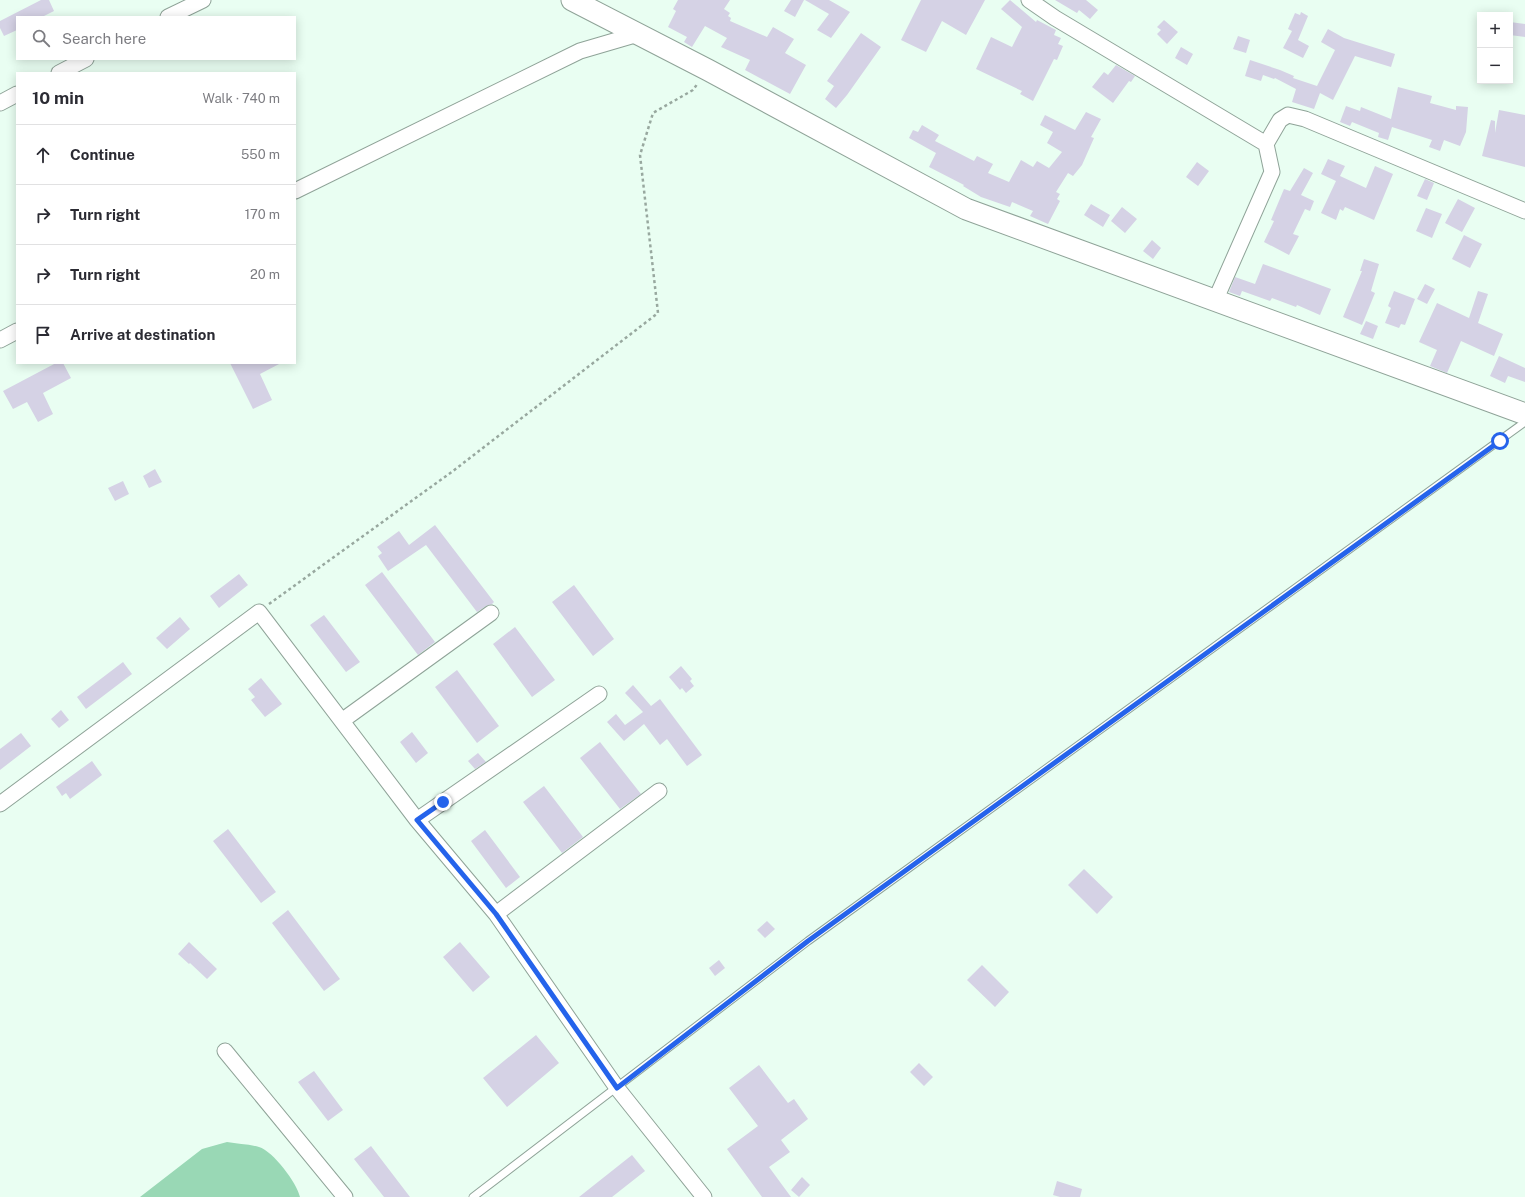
<!DOCTYPE html>
<html lang="en">
<head>
<meta charset="utf-8">
<style>
	body { margin:0; font-family:"Public Sans",sans-serif; background:#f2f2f3; color:#2b2b33 }
	.controls { position:absolute; right:12px; top:12px; display:grid; overflow:hidden; border-radius:0px; box-shadow:0 2px 10px #0003 }
	.controls button { width:36px; height:36px; display:grid; place-items:center; padding:0; border:0; border-bottom:1px solid #e1e1e2; background:#fff; color:#2b2b33; font:20px sans-serif }
	.stop { position:absolute; width:12px; height:12px; margin:-9px; border:3px solid #2563eb; border-radius:50%; background:#fff }
	.stop.end { background:#2563eb; border-color:#fff; box-shadow:0 1px 4px #0008 }
	.list { margin:0; padding:0; list-style:none }
	h2 { display:flex; justify-content:space-between; align-items:center; height:52px; margin:0; padding:0 16px; font-size:17px }
	h2 small { font-size:13px; font-weight:400; color:#7c7c81 }
	.list li { display:grid; grid-template-columns:26px 1fr auto; gap:12px; align-items:center; box-sizing:border-box; height:60px; padding:0 16px; border-top:1px solid #e1e1e2 }
	.list b { display:block; font-size:15px; white-space:nowrap }
	.list em { font-size:13px; font-style:normal; color:#7c7c81 }
	.icon { flex:none; width:22px; height:22px; fill:none; stroke:currentColor; stroke-width:2; stroke-linecap:round; stroke-linejoin:round }
	.map { position:relative; flex:none; width:1525px; height:1197px; overflow:hidden }
	.search { position:absolute; background:#fff; box-shadow:0 2px 10px #0003; left:16px; top:16px; width:280px; height:44px; display:flex; align-items:center; gap:10px; box-sizing:border-box; padding:0 14px; border-radius:0px; color:#7c7c81; font-size:15px }
	.panel { position:absolute; background:#fff; box-shadow:0 2px 10px #0003; left:16px; top:72px; width:280px; height:292px; border-radius:0px }
	.map>svg:first-child { display:block }
</style>
</head>
<body>
<div class="map">
<svg width="1525" height="1197" viewBox="0 0 1525 1197">
	<rect width="100%" height="100%" fill="#e9fef2"/>
	<path fill="#99d8b5" d="M227,1142c10,2 22,2 32,5 14,4 38,36 41,50h-160l62,-48z"/>
	<path fill="#d5d2e5" d="M41,0h8l5,11 -12,6h-25v13l-13,6 -4,-8v-7z
		M678,0h52l-6,9 6,4 -2,3 3,2 -1,3 37,16 6,-10 21,12 -9,14 21,12 -16,29 -45,-24 5,-10 -29,-13 6,-9 -22,-12 -13,21 -8,-5 3,-5 -19,-10 8,-16 -3,-2z
		M791,0h13l-9,17 -11,-6z
		M805,0h24l21,12 -19,26 -14,-8 12,-16z
		M921,0h64l-19,35 -24,-14 -16,31 -25,-12z
		M1010,0l26,22 1,-2 19,10 -2,5 7,3 -3,6 5,2 -6,14 -3,-1 -21,42 -13,-7 2,-3 -46,-22 15,-32 21,10 10,-20 -21,-18z
		M1055,0h31l12,10 -8,9 -11,-9 -2,3z
		M1301,12l7,4 -10,24 11,6 -6,12 -20,-10 9,-17 -4,-2 7,-16 5,2z
		M1164,20l14,12 -11,12 -10,-10 4,-4 -4,-3z
		M1510,22l15,2v13l-15,-2z
		M1328,29l16,9 51,16 -4,13 -36,-11 -22,44 -13,-7 -6,16 -22,-7 4,-13 -21,-11 -1,1 -11,-4 -2,6 -16,-5 5,-16 30,10 14,6 -1,2 24,8 18,-36 -14,-8z
		M861,33l20,14 -34,48 -11,13 -11,-9 9,-13 -7,-5z
		M1238,36l12,4 -4,13 -13,-4z
		M1181,47l12,7 -6,11 -12,-7z
		M1116,65l19,11 -4,6 -2,-1 -16,22 -21,-16 12,-15 4,3z
		M1398,87l34,9 -2,7 26,7v-4l12,1 -2,25 -6,14 -16,-6 -4,11 -11,-4 3,-7 -40,-13 -4,13 -10,-3 1,-4 -27,-11 -2,4 -10,-4 6,-16 14,5 1,-4 30,12z
		M1499,110l26,5v52l-43,-11 9,-36 4,1v12z
		M1086,112l15,7 -10,18 3,1 -12,27 -9,11 -5,-3 -12,19 4,2 -3,5 3,2 -12,23 -18,-8 3,-5 -21,-9 -2,5 -29,-10 -18,-11 1,-1 -35,-18 7,-14 -27,-15 4,-8 5,2 4,-7 17,10 -4,6 39,20 3,-5 16,8 -5,9 21,9 12,-22 12,7 4,-6 12,7 13,-16 -15,-9 6,-11 -13,-7 5,-10 30,15z
		M1328,159l17,7 -5,10 26,12 9,-22 18,8 -19,46 -29,-13 -2,4 -3,-2 -4,11 -15,-7 15,-32 -15,-7z
		M1197,162l12,9 -11,15 -12,-9z
		M1304,168l9,5 -12,22 13,6 -4,10 -5,-2 -12,25 6,2 -10,19 -25,-13 10,-21 -3,-1 13,-31 6,2z
		M1425,179l9,4 -7,17 -10,-4z
		M1458,199l17,9 -13,24 -17,-9z
		M1091,204l19,11 -7,12 -19,-12z
		M1122,207l15,12 -12,14 -14,-12z
		M1426,208l16,6 -10,24 -16,-7z
		M1464,235l18,9 -12,24 -18,-9z
		M1152,240l9,8 -8,11 -10,-8z
		M1364,259l15,5 -8,27 4,2 -13,32 -19,-8 19,-46h-2z
		M1263,264l68,25 -11,26 -23,-10 -1,2 -24,-9 -2,3 -28,-10 -2,5 -11,-4 6,-15 20,7z
		M1425,284l10,5 -8,15 -10,-5z
		M1394,291l21,8 -10,26 -4,-1 -2,4 -14,-5 6,-15 -3,-2z
		M1478,291l10,3 -10,29 25,11 -9,22 -33,-15 -14,32 -17,-7 7,-16 -18,-8 18,-39 32,15z
		M1366,321l12,5 -5,13 -13,-5z
		M1499,356l26,12v14l-17,-6 -3,7 -15,-7z
		M56,363h7l8,15 -28,15 10,21 -15,8 -11,-20 -14,7 -10,-18z
		M230,363h51l-21,11 12,26 -19,9z
		M155,469l7,13 -13,6 -6,-12z
		M123,481l6,13 -14,7 -7,-13z
		M435,525l59,77 -2,2 -6,2 -9,6 -51,-67 -38,26 -10,-15 4,-3 -5,-6 22,-16 10,14z
		M382,572l53,70 -17,13 -53,-70z
		M239,574l9,11 -29,23 -9,-12z
		M574,585l40,54 -21,17 -41,-54z
		M324,615l36,47 -14,10 -36,-47z
		M180,617l10,12 -23,20 -11,-11z
		M515,627l40,53 -23,17 -39,-53z
		M123,662l9,12 -46,35 -9,-12z
		M681,666l11,13 -2,2 4,5 -8,7 -4,-5 -2,2 -11,-13z
		M457,670l42,56 -22,17 -42,-56z
		M261,678l21,26 -17,13 -14,-17 4,-3 -7,-8z
		M633,685l18,21 9,-7 42,56 -15,11 -20,-27 -7,6 -16,-21 -20,17 -17,-19 9,-8 9,11 18,-13 -18,-19z
		M61,710l8,10 -10,8 -8,-9z
		M412,732l16,21 -12,10 -16,-21z
		M21,733l10,13 -31,24v-21z
		M600,742l41,52 -21,15 -40,-51z
		M478,753l8,9 -11,7 -7,-8z
		M92,761l10,14 -32,24 -4,-6 -4,3 -6,-9z
		M544,786l39,51 -21,16 -39,-51z
		M228,829l48,63 -15,11 -48,-62z
		M485,830l35,47 -14,11 -35,-47z
		M1084,869l29,28 -16,17 -29,-29z
		M288,910l52,69 -16,12 -52,-68z
		M767,921l8,8 -10,9 -8,-8z
		M189,942l28,27 -10,10 -17,-16 -1,1 -11,-10z
		M460,942l30,35 -17,15 -30,-35z
		M719,960l6,8 -10,8 -6,-8z
		M982,965l27,27 -14,15 -28,-27z
		M536,1035l23,28 -52,44 -24,-29z
		M919,1063l14,14 -9,9 -14,-14z
		M759,1065l29,38 6,-4 14,20 -27,21 9,12 -21,15 22,30h-29l-35,-48 31,-23 -29,-38z
		M314,1071l29,39 -15,11 -30,-39z
		M371,1146l39,51h-26l-30,-38z
		M632,1155l13,16 -33,26h-33z
		M802,1177l8,8 -11,12 -8,-7z
		M1057,1181l25,8 -2,8h-20l-7,-2z"/>
	<g fill="none" stroke-linecap="round" stroke-linejoin="round">
		<defs>
			<path id="lane" d="M473,1197l335,-256 717,-519"/>
			<path id="street" d="M1029,0l26,18 211,126 6,28 -57,129
				M168,17l35,-17
				M59,73l27,-14
				M0,103l17,-9
				M1266,144l14,-24 8,-5 17,4 220,92
				M295,191l285,-140 58,-17
				M0,340l17,-9
				M343,720l148,-107
				M0,804l259,-192 158,208 79,94 121,174 87,109
				M417,820l182,-126
				M496,914l163,-123
				M225,1051l120,146"/>
			<path id="secondary" d="M572,0l136,70 258,139 559,205"/>
		</defs>
		<use href="#lane" stroke="#8fa398" stroke-width="9"/>
		<use href="#street" stroke="#8fa398" stroke-width="17"/>
		<use href="#secondary" stroke="#8fa398" stroke-width="23"/>
		<path stroke="#98a89f" stroke-width="2.5" stroke-dasharray="3 3" stroke-linecap="butt" d="M269,604l184,-133 205,-158 -18,-158 13,-42 40,-23 5,-7"/>
		<use href="#lane" stroke="#fff" stroke-width="7"/>
		<use href="#street" stroke="#fff" stroke-width="15"/>
		<use href="#secondary" stroke="#fff" stroke-width="21"/>
	</g>
	<g fill="none" stroke-linecap="round" stroke-linejoin="round">
		<path stroke="#2563eb" stroke-width="5" d="M443,802l-26,18 79,94 121,174 191,-147 692,-500"/>
	</g>
</svg>
<div class="controls">
<button>+</button>
<button>−</button>
</div>
<div class="stop" style="left:1500px;top:441px"></div>
<div class="stop end" style="left:443px;top:802px"></div>
<div class="search"><svg class="icon" aria-label="search" viewBox="0 0 24 24"><circle cx="10" cy="10" r="6"/><path d="M15 15l6 6"/></svg>Search here</div>
<section class="panel">
<h2>10 min<small>Walk · 740 m</small></h2>
<ul class="list">
<li><svg class="icon" aria-label="ahead" viewBox="0 0 24 24"><path d="M12 20V5M6 11l6-6 6 6"/></svg><div><b>Continue</b></div><em>550 m</em></li>
<li><svg class="icon" aria-label="right" viewBox="0 0 24 24"><path d="M7 20v-9h11M14 6l5 5-5 5"/></svg><div><b>Turn right</b></div><em>170 m</em></li>
<li><svg class="icon" aria-label="right" viewBox="0 0 24 24"><path d="M7 20v-9h11M14 6l5 5-5 5"/></svg><div><b>Turn right</b></div><em>20 m</em></li>
<li><svg class="icon" aria-label="arrive" viewBox="0 0 24 24"><path d="M6 21V4h12l-3 4 3 4H6"/></svg><div><b>Arrive at destination</b></div></li>
</ul>
</section>
</div>
</body>
</html>
